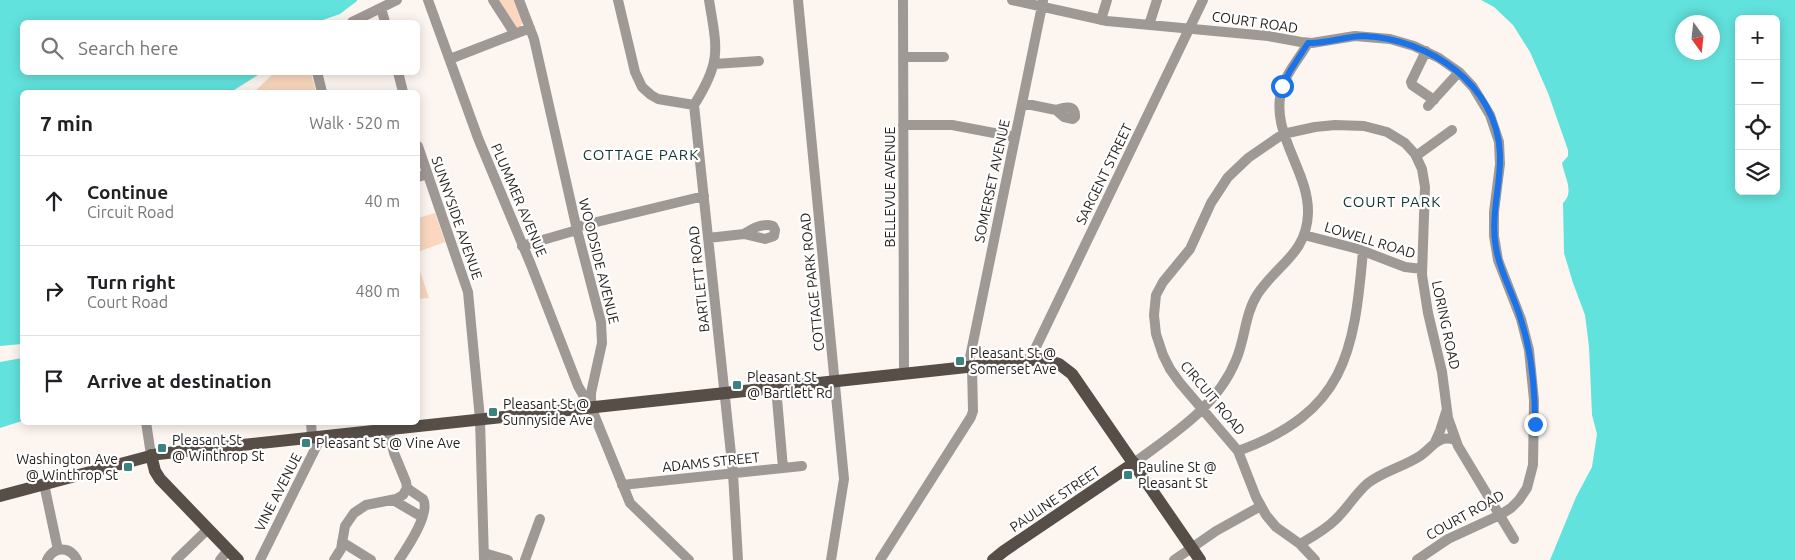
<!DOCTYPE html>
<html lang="en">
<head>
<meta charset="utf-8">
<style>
	body { margin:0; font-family:Ubuntu,sans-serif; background:#f2f2f2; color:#202124 }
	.controls { position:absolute; right:15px; top:15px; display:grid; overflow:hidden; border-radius:8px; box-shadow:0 2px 12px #0003 }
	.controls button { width:45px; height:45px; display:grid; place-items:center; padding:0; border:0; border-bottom:1px solid #e0e0e0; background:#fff; color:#202124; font:25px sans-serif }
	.compass { position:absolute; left:1675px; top:15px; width:45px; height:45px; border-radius:50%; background:#fff; box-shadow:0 2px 12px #0003; rotate:165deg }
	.stop { position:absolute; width:15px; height:15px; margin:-11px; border:4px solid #1a73e8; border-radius:50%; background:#fff }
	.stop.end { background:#1a73e8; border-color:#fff; box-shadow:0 1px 5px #0008 }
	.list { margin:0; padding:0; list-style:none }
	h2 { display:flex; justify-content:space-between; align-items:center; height:65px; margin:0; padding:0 20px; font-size:21px }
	h2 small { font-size:16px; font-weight:400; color:#757577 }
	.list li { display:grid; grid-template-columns:32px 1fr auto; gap:15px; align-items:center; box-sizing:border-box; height:90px; padding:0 20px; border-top:1px solid #e0e0e0 }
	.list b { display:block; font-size:19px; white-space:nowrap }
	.list p { margin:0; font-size:16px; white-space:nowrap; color:#757577 }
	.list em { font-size:16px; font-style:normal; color:#757577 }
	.icon { flex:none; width:28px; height:28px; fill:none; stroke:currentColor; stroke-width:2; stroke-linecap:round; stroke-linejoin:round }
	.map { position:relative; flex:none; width:1795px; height:560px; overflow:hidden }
	.search { position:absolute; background:#fff; box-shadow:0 2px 12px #0003; left:20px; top:20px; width:400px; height:55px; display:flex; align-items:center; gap:12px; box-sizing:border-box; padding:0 18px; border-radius:8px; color:#757577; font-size:19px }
	.panel { position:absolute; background:#fff; box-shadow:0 2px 12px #0003; left:20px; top:90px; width:400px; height:335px; border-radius:8px }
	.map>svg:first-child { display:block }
</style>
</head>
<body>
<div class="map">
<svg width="1795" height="560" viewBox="0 0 1795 560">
	<rect width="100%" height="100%" fill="#fdf6f0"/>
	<path fill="#fad7be" d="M496,0h18l9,22 -4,6 -3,-1z
		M275,72l36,1 5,19h-62z
		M435,213l10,29 -27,10v-34z
		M418,265l11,33 -11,1z"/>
	<path fill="#62e2dd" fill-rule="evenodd" d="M0,0h357v1l-17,13 -23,8h-295v50l239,1 -30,19h-209v252l-22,2z
		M1481,0h314v560h-245l26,-63 16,-30 5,-33 -5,-19 -3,-68 -4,-32 -12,-32 -9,-30 -1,-50c12,-11 1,-27 -1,-40l6,-7v-6l-20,-57 -18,-41 -17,-27 -19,-18zM1739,19h37v172h-37zM1712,22v30h-30v-30z
		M22,358v63l-22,7v-66z"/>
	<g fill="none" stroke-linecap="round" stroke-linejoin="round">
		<path stroke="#9f9996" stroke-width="10" d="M428,0l50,138 53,127 47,121 12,21
			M493,0l22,34
			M519,0l15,39 43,191 24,92 1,21 -11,50v14l39,96 59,57
			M618,0l17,72 7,15 9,8 7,4 36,6
			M709,0c8,49 13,61 -15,105l39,368 5,87
			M798,0l46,479 -13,81
			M903,0l1,374
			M1012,0l95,21 161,15 33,6 11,1 43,-7 35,3 24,7 25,12 20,14 14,15 17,28 9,27 1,22 -6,48v24l4,24 23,59 8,31 5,50 -1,65 -6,23 -8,12 -8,8 -11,7 -52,24 -31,21
			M381,8l4,14
			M1101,20l6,-20
			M352,22l45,-22
			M1149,25l8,-25
			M1426,51l-15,31 1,3 22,15
			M903,57h41
			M450,59l80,-31
			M714,64l45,-3
			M317,72l5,20
			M398,72l5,20
			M1022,103l34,7 8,7 9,2 2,-2c1,-13 -11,-10 -19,-7
			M1428,106l31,-34
			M903,125h49l63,12
			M418,146l50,146 12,127 4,141
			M1416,156l36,-26
			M418,177l9,-3
			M576,227l128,-31
			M1304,235l54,14 47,18 17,2
			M708,238l36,-4 21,5 9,-3 1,-6 -2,-4c-11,-3 -20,2 -29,8
			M522,246l55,-16
			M1032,360l4,-13 167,-347
			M968,367l75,-366
			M776,387l7,81
			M146,422l5,33
			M311,422l1,15
			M1435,442l5,-11 6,-19
			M1238,451c107,-39 116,-97 125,-200
			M1134,463c39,-29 83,-56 102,-103 9,-21 9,-46 21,-65 19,-30 50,-41 51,-82 1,-44 -41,-82 -25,-128 5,-15 17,-27 25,-42
			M44,484l14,66
			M622,485l180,-19
			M393,500l29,17
			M342,542l29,18
			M1300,544c12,-7 25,-14 35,-24 12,-11 20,-26 33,-37 16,-12 35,-16 52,-27 12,-8 18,-22 35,-16
			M484,553l24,7
			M47,560c7,-14 23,-14 30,0
			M176,560l32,-31
			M220,560l8,-10
			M260,560l61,-123
			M334,560l7,-11 4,-23 9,-13 12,-8 30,-6 7,-4 4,-7 -1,-6 -12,-29 -6,-24
			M399,560c8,-12 32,-47 24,-61l-16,-11
			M525,560l15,-41
			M880,560l91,-143 2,-6 -1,-45
			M1174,560l42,-29 45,-25
			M1315,560l-15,-16 -24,-17 -10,-12 -10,-18 -18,-46 -58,-68 -10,-14 -7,-14 -7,-21 -2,-19 2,-20 7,-13 27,-33 21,-46 17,-26 20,-19 35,-24 32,-7 20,-2 29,1 23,6 18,11 10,11 7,15 3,18 -3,88 6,38 14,59 6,46 10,28 56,93"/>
		<path stroke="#574e48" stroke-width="12" d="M151,455l4,16 5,8 78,81
			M0,496l158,-42 884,-95 17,5 13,10 128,186
			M993,560l11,-9 130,-88"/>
	</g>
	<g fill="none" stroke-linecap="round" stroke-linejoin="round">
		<path stroke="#1a73e8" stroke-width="6" d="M1282,86l8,-15 18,-28c19,1 37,-7 56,-7 65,3 133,48 136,118 1,32 -10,62 -4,94 4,25 18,47 25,72 11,33 14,69 14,104"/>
	</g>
	<g fill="#3b8380" stroke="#fff" stroke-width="2">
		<rect x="955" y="356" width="10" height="10" rx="2.5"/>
		<rect x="732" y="380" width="10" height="10" rx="2.5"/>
		<rect x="488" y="407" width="10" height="10" rx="2.5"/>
		<rect x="301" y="438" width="10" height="10" rx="2.5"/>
		<rect x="157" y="443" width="10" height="10" rx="2.5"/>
		<rect x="123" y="462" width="10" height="10" rx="2.5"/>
		<rect x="1123" y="470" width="10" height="10" rx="2.5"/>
	</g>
	<g text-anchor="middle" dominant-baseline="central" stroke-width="4.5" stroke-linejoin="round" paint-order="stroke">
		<g font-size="14" fill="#241f1c" stroke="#fff">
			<text transform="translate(1255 22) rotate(8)">COURT ROAD</text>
			<text transform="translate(1104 174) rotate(-64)">SARGENT STREET</text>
			<text transform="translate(992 181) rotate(-78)">SOMERSET AVENUE</text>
			<text transform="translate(890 187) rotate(-90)">BELLEVUE AVENUE</text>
			<text transform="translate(519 200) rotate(67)">PLUMMER AVENUE</text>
			<text transform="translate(457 218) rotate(71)">SUNNYSIDE AVENUE</text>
			<text transform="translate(1370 240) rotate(17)">LOWELL ROAD</text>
			<text transform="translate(599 261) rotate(76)">WOODSIDE AVENUE</text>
			<text transform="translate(699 279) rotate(-96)">BARTLETT ROAD</text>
			<text transform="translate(812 282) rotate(-96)">COTTAGE PARK ROAD</text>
			<text transform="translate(1446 325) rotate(78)">LORING ROAD</text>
			<text transform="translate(1213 398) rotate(50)">CIRCUIT ROAD</text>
			<text transform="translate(711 462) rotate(-6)">ADAMS STREET</text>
			<text transform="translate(278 492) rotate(-63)">VINE AVENUE</text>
			<text transform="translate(1055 499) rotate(-34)">PAULINE STREET</text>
			<text transform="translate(1465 515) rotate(-29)">COURT ROAD</text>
		</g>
		<g font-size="14" fill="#241f1c" stroke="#fff" text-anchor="start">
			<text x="970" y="353">Pleasant St @<tspan x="970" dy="16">Somerset Ave</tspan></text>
			<text x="747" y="377">Pleasant St<tspan x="747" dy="16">@ Bartlett Rd</tspan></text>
			<text x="503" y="404">Pleasant St @<tspan x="503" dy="16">Sunnyside Ave</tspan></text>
			<text x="172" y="440">Pleasant St<tspan x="172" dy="16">@ Winthrop St</tspan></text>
			<text x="316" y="443">Pleasant St @ Vine Ave</text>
			<text x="118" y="459" text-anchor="end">Washington Ave<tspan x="118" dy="16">@ Winthrop St</tspan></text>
			<text x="1138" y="467">Pauline St @<tspan x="1138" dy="16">Pleasant St</tspan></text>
		</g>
		<g font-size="15" letter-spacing="1" fill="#113432" stroke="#fff">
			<text x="641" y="154">COTTAGE PARK</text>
			<text x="1392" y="201">COURT PARK</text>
		</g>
	</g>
</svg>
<div class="controls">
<button>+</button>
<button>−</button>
<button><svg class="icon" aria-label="locate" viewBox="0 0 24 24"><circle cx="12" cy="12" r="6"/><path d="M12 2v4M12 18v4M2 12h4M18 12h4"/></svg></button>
<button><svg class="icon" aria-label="layers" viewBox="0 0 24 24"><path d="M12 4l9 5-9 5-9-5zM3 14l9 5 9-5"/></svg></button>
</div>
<svg class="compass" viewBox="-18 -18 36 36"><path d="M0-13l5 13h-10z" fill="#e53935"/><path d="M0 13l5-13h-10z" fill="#757577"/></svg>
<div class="stop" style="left:1282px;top:86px"></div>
<div class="stop end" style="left:1535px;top:424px"></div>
<div class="search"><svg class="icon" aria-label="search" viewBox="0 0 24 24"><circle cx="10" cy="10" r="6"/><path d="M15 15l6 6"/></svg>Search here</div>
<section class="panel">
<h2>7 min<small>Walk · 520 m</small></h2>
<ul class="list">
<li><svg class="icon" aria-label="ahead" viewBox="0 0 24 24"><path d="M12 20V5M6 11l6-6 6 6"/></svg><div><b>Continue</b><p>Circuit Road</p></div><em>40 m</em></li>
<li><svg class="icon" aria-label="right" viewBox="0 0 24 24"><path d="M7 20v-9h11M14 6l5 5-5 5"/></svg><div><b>Turn right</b><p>Court Road</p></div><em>480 m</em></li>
<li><svg class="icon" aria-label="arrive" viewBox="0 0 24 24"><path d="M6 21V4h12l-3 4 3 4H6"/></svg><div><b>Arrive at destination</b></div></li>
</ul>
</section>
</div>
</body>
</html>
